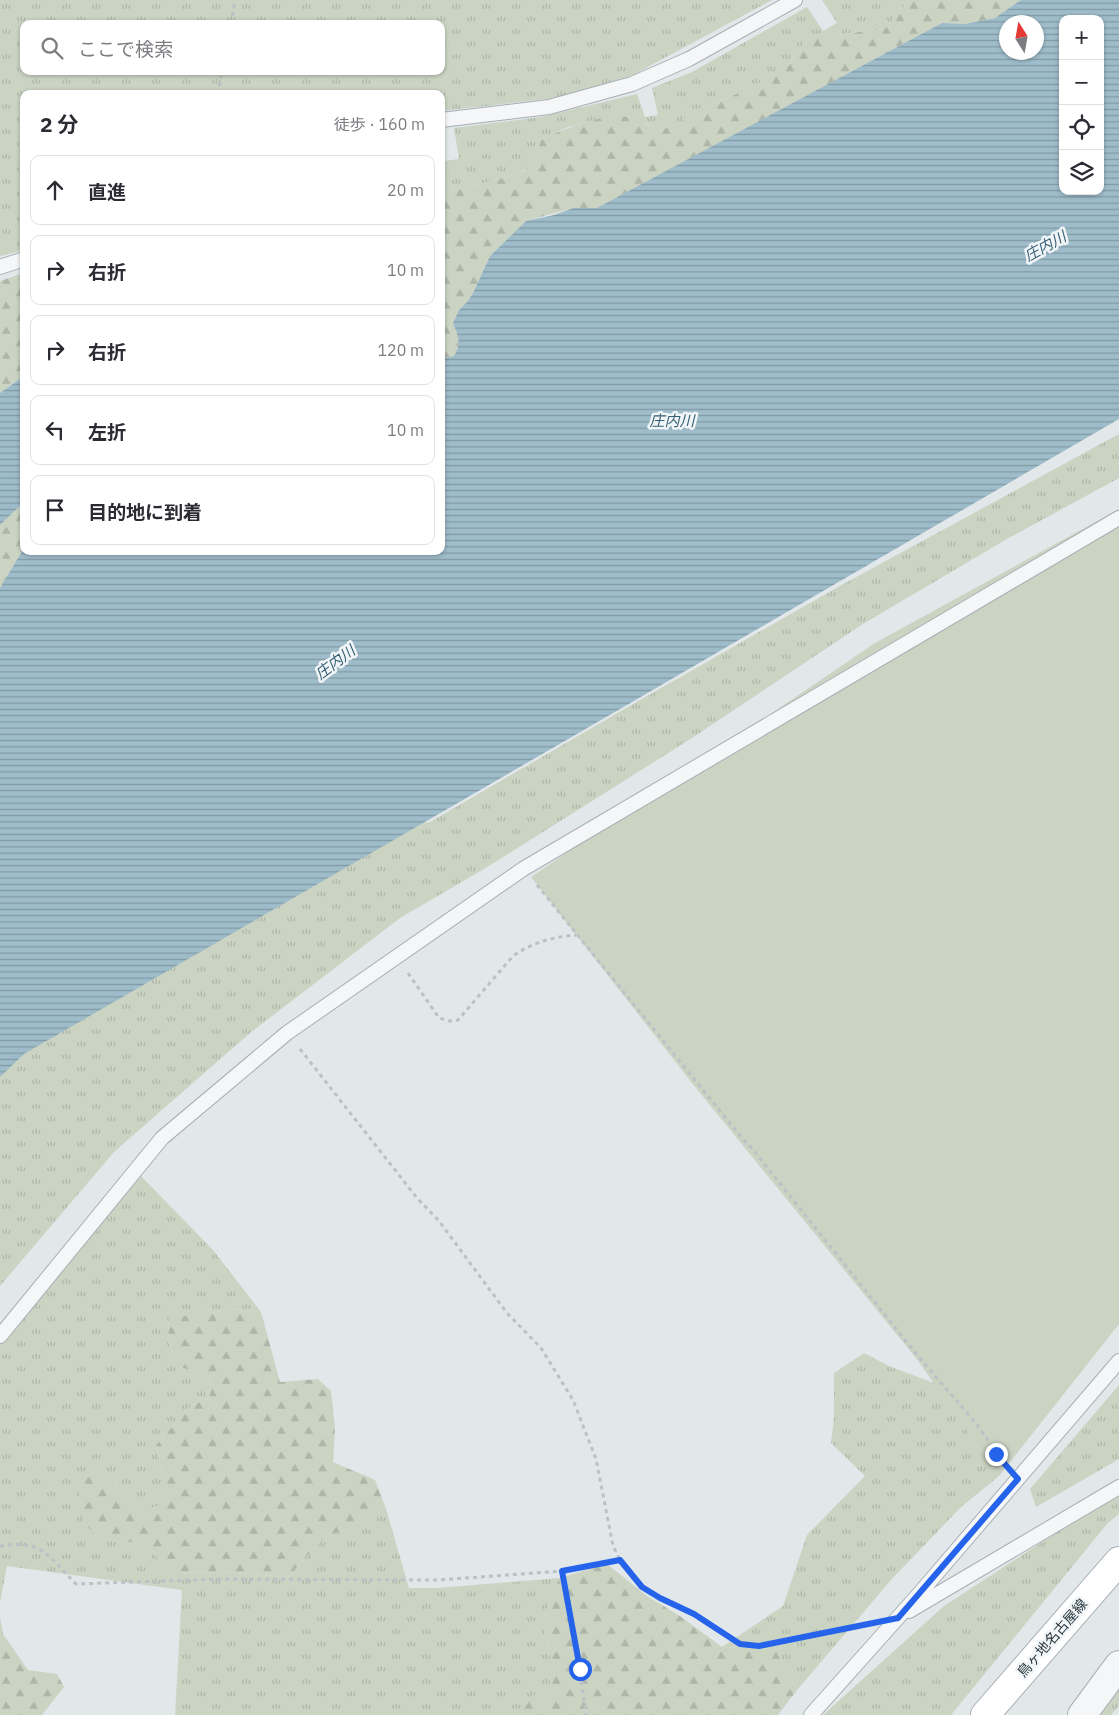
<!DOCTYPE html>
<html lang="ja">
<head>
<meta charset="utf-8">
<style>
	body { margin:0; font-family:"IBM Plex Sans","Noto Sans JP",sans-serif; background:#f2f2f3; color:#2b2b33 }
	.controls { position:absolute; right:15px; top:15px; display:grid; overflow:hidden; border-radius:10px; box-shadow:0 1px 4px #0004 }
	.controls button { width:45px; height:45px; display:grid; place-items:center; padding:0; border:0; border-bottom:1px solid #e1e1e2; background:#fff; color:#2b2b33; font:25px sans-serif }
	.compass { position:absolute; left:999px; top:15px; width:45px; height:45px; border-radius:50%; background:#fff; box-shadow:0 1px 4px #0004; rotate:349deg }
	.stop { position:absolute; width:15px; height:15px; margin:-11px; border:4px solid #2563eb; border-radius:50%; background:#fff }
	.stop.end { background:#2563eb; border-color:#fff; box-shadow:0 1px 5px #0008 }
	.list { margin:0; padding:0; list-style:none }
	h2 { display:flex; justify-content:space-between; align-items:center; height:65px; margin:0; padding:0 20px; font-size:21px }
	h2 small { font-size:16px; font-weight:400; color:#7c7c81 }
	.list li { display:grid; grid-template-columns:32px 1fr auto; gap:15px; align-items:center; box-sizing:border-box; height:70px; margin:0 10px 10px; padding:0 10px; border:1px solid #e1e1e2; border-radius:10px }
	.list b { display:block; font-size:19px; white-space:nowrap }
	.list em { font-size:16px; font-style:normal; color:#7c7c81 }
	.icon { flex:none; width:28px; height:28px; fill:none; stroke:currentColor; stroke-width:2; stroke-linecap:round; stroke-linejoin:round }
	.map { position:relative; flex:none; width:1119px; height:1715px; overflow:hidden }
	.search { position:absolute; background:#fff; box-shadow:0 1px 4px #0004; left:20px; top:20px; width:425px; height:55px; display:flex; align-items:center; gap:12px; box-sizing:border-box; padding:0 18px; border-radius:10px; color:#7c7c81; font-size:19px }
	.panel { position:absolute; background:#fff; box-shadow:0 1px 4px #0004; left:20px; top:90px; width:425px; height:465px; border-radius:10px }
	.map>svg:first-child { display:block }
</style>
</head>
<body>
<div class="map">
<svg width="1119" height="1715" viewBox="0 0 1119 1715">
	<defs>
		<pattern id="grass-tufts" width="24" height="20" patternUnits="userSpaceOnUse" patternTransform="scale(1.25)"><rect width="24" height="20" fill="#cbd3c3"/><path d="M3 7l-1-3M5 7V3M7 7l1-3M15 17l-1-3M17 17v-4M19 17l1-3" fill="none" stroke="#aeb6a9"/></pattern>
		<pattern id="forest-firs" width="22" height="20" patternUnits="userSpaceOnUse" patternTransform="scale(1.25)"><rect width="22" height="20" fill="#cbd3c3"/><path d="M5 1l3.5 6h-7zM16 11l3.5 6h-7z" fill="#aeb6a9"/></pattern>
		<pattern id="water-rules" width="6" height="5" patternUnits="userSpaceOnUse" patternTransform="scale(1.25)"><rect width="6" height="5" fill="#9ebcc9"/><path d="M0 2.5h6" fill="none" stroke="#819aa5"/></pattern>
	</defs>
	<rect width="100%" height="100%" fill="#e2e7ea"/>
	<path fill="url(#grass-tufts)" fill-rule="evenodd" d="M0,0h772l-139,75 -78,23 -114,13v-17h-417v156l-24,6zM24,24h417v47h-417z
		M822,0h86l-10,15 -14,14 -41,5 -11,3 -15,-3 -13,9 -18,25 -39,22 -49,19 -19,14 -20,8 -12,-7 -49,-5 -30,8 -27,12c-2,10 -4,21 -12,29 -8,8 -73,21 -88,25v-47l3,15 15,-2 -5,-31 87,-11 96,-23 8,23 13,-2 -6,-27 40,-16 115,-65 16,24 14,-8z
		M1119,434v44l-112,61 -144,85 -171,114 -203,128 -89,52 -150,115 -136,119 -114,134v-213l46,-45 336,-199 48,-7 191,-111 217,-124z
		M138,1173l75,77 48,62 -28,-3 -38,7h-26l-1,26 12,25 31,10 -2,22 -17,6 -36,40 13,58 -28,8 -27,-27 -31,39 17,16 30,3 21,8 20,23 51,-1 66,5 37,-40 20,-7 41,-21 23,79h29l121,-10 -12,33 -2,16 5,30v44l-26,7v7h-349l7,-125 -175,-24 -7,37v-279l56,-66z
		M864,1353l27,14 43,16 65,93 -38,31 -70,73 -94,110 -22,-41 -53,-2 61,-41 24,-71 58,-59 -34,-33 3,-26v-44z
		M1119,1385v74l-83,48 -6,-18z
		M1119,1492v22l-12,10 -156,191h-128l121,-109z
		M1119,1680v26l-8,9h-16z"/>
	<path fill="url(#forest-firs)" d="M908,0h113l-26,18 -30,6 -23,-1 -345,186 -24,-1 -47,13 -36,35 -16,35 -6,10 -9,9 -6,13c5,13 9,20 1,33l-13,3v-166c15,-4 80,-17 88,-25 8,-8 9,-19 12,-29 21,-9 63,-27 86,-22 11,3 22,8 32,14l20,-8 19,-14 49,-19 39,-22 18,-25 13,-9 15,3 11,-3 41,-5 14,-14z
		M24,273v103l-24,17v-112z
		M24,502v46l-24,40v-63z
		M233,1309l28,3 19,70 38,-3 13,12 4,36 -2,35 42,18 11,29 -41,21 -20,7 -37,40 -66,-5 -51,1 -20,-23 -21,-8 -30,-3 -17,-16 -5,-42 20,-7 16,10 27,26 28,-7 -13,-58 36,-40 17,-6 2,-22 -31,-10 -12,-25 1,-27 26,1z
		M607,1564l40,32 33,20 42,31 53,2 22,41 -19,25h-254v-7l10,-13 16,6v-44l-5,-30 2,-16 12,-33z
		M0,1617l3,17 25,36 29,4 7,13 -22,28h-42z"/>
	<path fill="#cbd3c3" d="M1119,509v815l-120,152 -83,-118 -224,-275 -161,-206 344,-234z"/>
	<path fill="url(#water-rules)" fill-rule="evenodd" d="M1021,0h98v419l-499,290 -596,345 -24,23v-489l24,-40v3h417v-192l13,-3c8,-13 4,-20 -1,-33l6,-13 9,-9 6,-10 16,-35 36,-35 28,-6 19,-7h24l345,-185 23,1 30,-6zM1063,19h37v172h-37zM1006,22h30v30h-30z
		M24,376v126l-24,23v-132z"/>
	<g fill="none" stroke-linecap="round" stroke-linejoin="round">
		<defs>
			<path id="service" d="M441,120l108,-13 83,-23 57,-25 106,-59
				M0,267l24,-8
				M0,1336l162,-198 125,-105 236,-164 596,-351
				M909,1611l210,-124
				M811,1715l108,-121 200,-233"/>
			<path id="minor" d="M1082,1715l37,-50"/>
			<path id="secondary" d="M985,1715l134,-154"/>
		</defs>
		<use href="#service" stroke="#a7afb4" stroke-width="16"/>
		<use href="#minor" stroke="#a7afb4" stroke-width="30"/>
		<use href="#secondary" stroke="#a7afb4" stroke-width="30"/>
		<path stroke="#bbc1c5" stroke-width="3" stroke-dasharray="4 4" stroke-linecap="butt" d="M231,24l4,-24
			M218,94l4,-23
			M537,885l205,253 12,13 163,204 58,67 29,41
			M408,973l31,45 11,3 8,-1 55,-64c20,-14 40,-19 63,-21
			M300,1049l117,149 22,23 68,92 34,35 32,52 23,59 17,87 7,14 22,27 18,11 34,16 46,30 19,1 104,-20
			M0,1546c43,-7 48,10 76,38l143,-5 219,1 124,-9 58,-11
			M562,1571l18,98 6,46"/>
		<use href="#service" stroke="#f4f6f8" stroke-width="14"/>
		<use href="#minor" stroke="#f4f6f8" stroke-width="28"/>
		<use href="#secondary" stroke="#fff" stroke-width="28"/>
	</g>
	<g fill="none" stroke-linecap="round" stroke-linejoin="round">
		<path stroke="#2563eb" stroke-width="6" d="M580,1669l-18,-98 58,-11 22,27 18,11 34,16 46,30 19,2 139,-28 120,-139 -22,-25"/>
	</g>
	<g text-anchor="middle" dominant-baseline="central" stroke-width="5" stroke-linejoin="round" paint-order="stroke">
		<g font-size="14" fill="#2a3841" stroke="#f1f5f7">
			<text transform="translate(1052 1638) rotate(-49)">鳥ヶ地名古屋線</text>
		</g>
		<g font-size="15" font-style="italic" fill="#355f74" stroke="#f1f5f7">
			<text transform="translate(1045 246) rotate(-29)">庄内川</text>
			<text x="672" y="420">庄内川</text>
			<text transform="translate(335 662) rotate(-37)">庄内川</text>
		</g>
	</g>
</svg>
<div class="controls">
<button>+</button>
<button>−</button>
<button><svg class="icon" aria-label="locate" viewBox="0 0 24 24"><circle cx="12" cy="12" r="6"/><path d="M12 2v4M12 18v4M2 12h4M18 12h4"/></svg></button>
<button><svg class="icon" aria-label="layers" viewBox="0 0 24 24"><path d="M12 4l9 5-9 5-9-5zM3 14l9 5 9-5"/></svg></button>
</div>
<svg class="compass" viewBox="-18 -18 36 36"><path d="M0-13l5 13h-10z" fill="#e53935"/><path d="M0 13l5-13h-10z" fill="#7c7c81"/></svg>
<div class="stop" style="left:580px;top:1669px"></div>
<div class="stop end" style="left:996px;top:1454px"></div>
<div class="search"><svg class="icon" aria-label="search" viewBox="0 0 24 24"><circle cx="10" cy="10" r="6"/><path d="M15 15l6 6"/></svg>ここで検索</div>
<section class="panel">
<h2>2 分<small>徒歩 · 160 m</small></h2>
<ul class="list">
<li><svg class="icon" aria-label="ahead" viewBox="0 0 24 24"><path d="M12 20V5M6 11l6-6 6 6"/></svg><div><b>直進</b></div><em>20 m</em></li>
<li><svg class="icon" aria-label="right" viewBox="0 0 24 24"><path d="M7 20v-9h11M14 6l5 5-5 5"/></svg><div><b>右折</b></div><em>10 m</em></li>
<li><svg class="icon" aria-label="right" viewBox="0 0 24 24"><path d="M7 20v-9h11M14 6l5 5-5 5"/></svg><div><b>右折</b></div><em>120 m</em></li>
<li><svg class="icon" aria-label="left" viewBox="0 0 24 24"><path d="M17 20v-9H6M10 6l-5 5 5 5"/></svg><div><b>左折</b></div><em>10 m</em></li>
<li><svg class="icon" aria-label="arrive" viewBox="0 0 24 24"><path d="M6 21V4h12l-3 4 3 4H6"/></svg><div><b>目的地に到着</b></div></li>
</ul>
</section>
</div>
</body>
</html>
